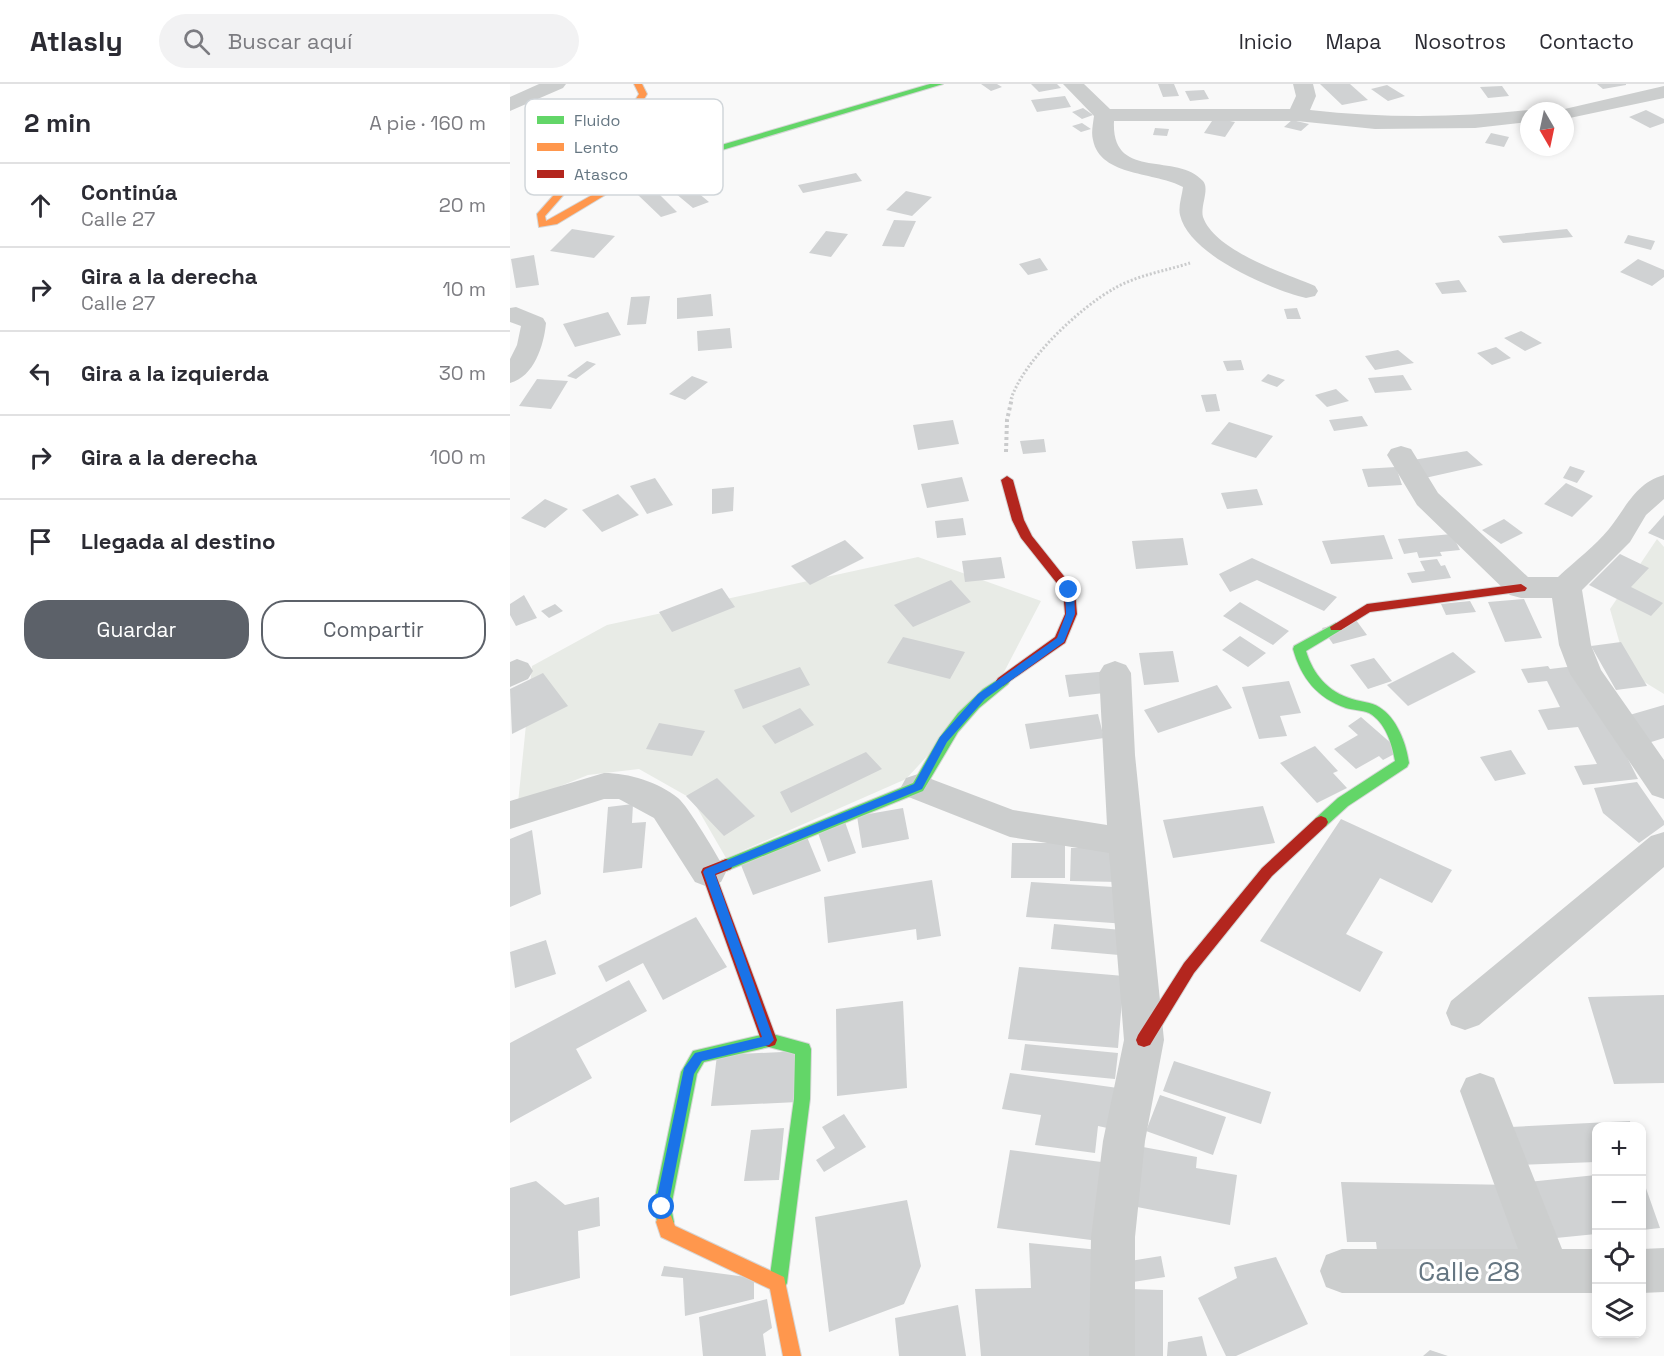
<!DOCTYPE html>
<html lang="es">
<head>
<meta charset="utf-8">
<style>
	body { margin:0; font-family:"Space Grotesk",sans-serif; background:#f2f2f3; color:#2b2b33 }
	.controls { position:absolute; right:18px; bottom:18px; display:grid; overflow:hidden; border-radius:12px; box-shadow:0 3px 9px #0003 }
	.controls button { width:54px; height:54px; display:grid; place-items:center; padding:0; border:0; border-bottom:2px solid #e1e1e2; background:#fff; color:#2b2b33; font:30px sans-serif }
	.compass { position:absolute; left:1010px; top:18px; width:54px; height:54px; border-radius:50%; background:#fff; box-shadow:0 3px 9px #0003; rotate:171deg }
	.stop { position:absolute; width:18px; height:18px; margin:-14px; border:4px solid #1a73e8; border-radius:50%; background:#fff }
	.stop.end { background:#1a73e8; border-color:#fff; box-shadow:0 2px 6px #0008 }
	.list { margin:0; padding:0; list-style:none }
	h2 { display:flex; justify-content:space-between; align-items:center; height:78px; margin:0; padding:0 24px; font-size:26px }
	h2 small { font-size:20px; font-weight:400; color:#7c7c81 }
	.list li { display:grid; grid-template-columns:39px 1fr auto; gap:18px; align-items:center; box-sizing:border-box; height:84px; padding:0 24px; border-top:2px solid #e1e1e2 }
	.list b { display:block; font-size:22px; white-space:nowrap }
	.list p { margin:0; font-size:20px; white-space:nowrap; color:#7c7c81 }
	.list em { font-size:20px; font-style:normal; color:#7c7c81 }
	.actions { display:flex; gap:12px; padding:18px 24px }
	.actions a { flex:1; padding:14px 0; border:2px solid #5c6169; border-radius:24px; text-align:center; font-size:21px; color:#5c6169 }
	.actions .main { background:#5c6169; color:#fff }
	.icon { flex:none; width:33px; height:33px; fill:none; stroke:currentColor; stroke-width:2; stroke-linecap:round; stroke-linejoin:round }
	.map { position:relative; flex:none; width:1154px; height:1272px; overflow:hidden }
	header { display:flex; align-items:center; gap:36px; box-sizing:border-box; height:84px; padding:0 30px; background:#fff; border-bottom:2px solid #e1e1e2 }
	header strong { font-size:28px }
	nav { display:flex; gap:33px; margin-inline-start:auto; font-size:21px }
	.search { width:420px; height:54px; background:#f2f2f3; display:flex; align-items:center; gap:15px; box-sizing:border-box; padding:0 21px; border-radius:33px; color:#7c7c81; font-size:22px }
	main { display:flex }
	aside { flex:1; background:#fff }
	.map>svg:first-child { display:block }
</style>
</head>
<body>
<header>
<strong>Atlasly</strong>
<div class="search"><svg class="icon" aria-label="search" viewBox="0 0 24 24"><circle cx="10" cy="10" r="6"/><path d="M15 15l6 6"/></svg>Buscar aquí</div>
<nav><a>Inicio</a><a>Mapa</a><a>Nosotros</a><a>Contacto</a></nav>
</header>
<main>
<aside>
<h2>2 min<small>A pie · 160 m</small></h2>
<ul class="list">
<li><svg class="icon" aria-label="ahead" viewBox="0 0 24 24"><path d="M12 20V5M6 11l6-6 6 6"/></svg><div><b>Continúa</b><p>Calle 27</p></div><em>20 m</em></li>
<li><svg class="icon" aria-label="right" viewBox="0 0 24 24"><path d="M7 20v-9h11M14 6l5 5-5 5"/></svg><div><b>Gira a la derecha</b><p>Calle 27</p></div><em>10 m</em></li>
<li><svg class="icon" aria-label="left" viewBox="0 0 24 24"><path d="M17 20v-9H6M10 6l-5 5 5 5"/></svg><div><b>Gira a la izquierda</b></div><em>30 m</em></li>
<li><svg class="icon" aria-label="right" viewBox="0 0 24 24"><path d="M7 20v-9h11M14 6l5 5-5 5"/></svg><div><b>Gira a la derecha</b></div><em>100 m</em></li>
<li><svg class="icon" aria-label="arrive" viewBox="0 0 24 24"><path d="M6 21V4h12l-3 4 3 4H6"/></svg><div><b>Llegada al destino</b></div></li>
</ul>
<div class="actions"><a class="main">Guardar</a><a>Compartir</a></div>
</aside>
<div class="map">
<svg width="1154" height="1272" viewBox="0 0 1154 1272">
	<rect width="100%" height="100%" fill="#f9f9f9"/>
	<path fill="#e8ebe6" d="M1147,455l7,8v147l-36,-22 -18,-63z
		M408,473l123,44 -38,73 -97,105 -180,79 -34,-59 -53,-30 -51,6 -70,28 14,-137 75,-41z"/>
	<path fill="#d0d2d3" d="M471,0h16l5,3 -11,4z
		M521,0h26l4,4 -22,4z
		M648,0h16l5,12 -16,1z
		M810,0h30l18,16 -26,5z
		M1087,0h29v1l-23,4z
		M877,1l18,11 -17,5 -17,-12z
		M992,2l7,10 -21,2 -8,-11z
		M694,6l5,9 -19,2 -5,-10z
		M555,12l6,11 -34,5 -6,-12z
		M573,24l10,7 -11,4 -10,-7z
		M1136,26l18,9v4l-14,5 -21,-11z
		M704,34l21,4 -10,15 -21,-4z
		M782,36l17,4 -8,7 -17,-4z
		M572,39l9,6 -10,3 -9,-6z
		M645,44l14,1 -2,7 -14,-1z
		M981,49l18,4 -5,10 -19,-4z
		M346,89l6,8 -59,12 -5,-8z
		M181,103l18,15 -16,6 -18,-15z
		M145,106l22,22 -16,5 -23,-22z
		M396,107l26,6 -20,19 -26,-6z
		M384,136l22,1 -12,26 -22,-1z
		M62,145l43,7 -21,22 -44,-7z
		M1057,145l6,8 -70,6 -5,-7z
		M316,147l22,3 -17,23 -22,-4z
		M1118,151l27,6 -4,9 -27,-7z
		M24,171l5,30 -23,3 -5,-29z
		M530,174l8,12 -20,5 -9,-11z
		M1128,175l26,11v7l-12,9 -32,-14z
		M949,196l8,12 -25,2 -7,-11z
		M201,210l2,22 -36,3v-21z
		M140,212l-4,28 -19,1 4,-28z
		M787,224l4,11h-14l-3,-10z
		M98,228l13,23 -46,12 -12,-23z
		M220,244l2,20 -34,3 -1,-20z
		M1011,247l21,12 -17,8 -21,-13z
		M986,263l15,11 -19,7 -15,-12z
		M888,266l16,13 -39,7 -10,-14z
		M731,276l3,10 -17,1 -4,-10z
		M77,277l9,3 -20,15 -9,-3z
		M758,290l17,6 -8,7 -16,-6z
		M893,291l9,15 -37,3 -7,-15z
		M182,292l16,6 -23,18 -16,-6z
		M27,295l31,2 -17,28 -32,-3z
		M826,305l13,12 -22,6 -12,-12z
		M706,310l4,17 -14,1 -5,-17z
		M852,332l6,10 -34,5 -5,-11z
		M443,336l6,24 -41,6 -5,-25z
		M719,338l44,14 -17,22 -45,-14z
		M534,355l2,13 -23,2 -3,-13z
		M957,367l16,14 -58,13 -12,-18z
		M1060,382l15,5 -8,12 -14,-5z
		M886,383l6,18 -34,2 -6,-18z
		M452,393l7,24 -42,7 -6,-24z
		M145,394l18,27 -26,9 -17,-28z
		M1056,399l27,13 -21,21 -28,-13z
		M224,403l-1,24 -21,3v-25z
		M747,405l6,16 -36,4 -6,-16z
		M108,410l21,21 -37,17 -20,-22z
		M35,415l23,10 -23,19 -24,-10z
		M1154,431v25l-16,-7z
		M453,434l3,17 -29,3 -2,-17z
		M994,435l19,14 -22,11 -19,-14z
		M942,450l8,16 -20,2 2,4 -23,2 -2,-6 -13,2 -6,-15z
		M874,451l9,24 -62,5 -9,-23z
		M673,454l5,27 -52,4 -4,-28z
		M335,456l19,18 -54,27 -19,-19z
		M1110,470l29,14 -18,19 32,16 -12,13 -62,-31z
		M491,473l4,21 -40,4 -3,-21z
		M742,474l85,39 -13,14 -67,-31 -27,12 -11,-18z
		M927,475l4,7 4,-1 6,13 -39,5 -5,-10 18,-2 -5,-10z
		M441,496l20,22 -58,25 -19,-22z
		M212,504l13,19 -63,25 -13,-20z
		M14,511l13,23 -21,8 -6,-11v-11z
		M1014,515l18,39 -37,4 -17,-40z
		M960,517l6,11 -30,3 -5,-11z
		M730,518l49,29 -16,14 -50,-29z
		M45,520l8,7 -14,7 -8,-7z
		M846,536l11,15 -34,9 -11,-16z
		M730,552l26,17 -18,14 -26,-17z
		M393,553l62,15 -15,27 -63,-16z
		M1111,558l26,44 -31,4 -25,-44z
		M663,567l6,31 -35,3 -5,-32z
		M943,568l23,20 -68,34 -21,-21z
		M864,574l18,23 -24,8 -18,-24z
		M1038,582l2,3 25,-3 31,49 32,64 -55,6 -9,-19 23,-2 -19,-37 -30,3 -10,-20 22,-3 -13,-26 -19,2 -7,-14z
		M290,583l10,18 -67,24 -9,-19z
		M599,587l4,21 -44,5 -4,-22z
		M33,589l25,33 -56,28 -2,-45z
		M779,597l12,32 -21,3 7,20 -28,3 -17,-52z
		M707,601l15,23 -74,25 -14,-23z
		M1154,621v33l-16,5 -22,-27z
		M290,624l14,17 -39,19 -13,-18z
		M588,630l6,24 -74,11 -5,-25z
		M851,633l39,34 -17,9 -4,-4 -23,13 -22,-20 24,-14 -10,-9z
		M149,639l46,8 -13,25 -46,-7z
		M805,662l23,25 -5,2 14,15 -30,15 -37,-40z
		M1001,666l15,24 -31,7 -15,-24z
		M356,668l16,17 -91,44 -11,-21z
		M207,694l38,38 -31,20 -38,-40z
		M1127,698l27,39v4l-25,18 -36,-30 -9,-25z
		M123,720l-1,19 14,-1 -4,46 -39,5 5,-66z
		M753,722l12,37 -102,15 -10,-38z
		M393,724l6,31 -47,9 -5,-32z
		M831,735l111,51 -20,33 -52,-25 -34,56 37,18 -23,40 -100,-51z
		M335,738l11,31 -28,9 -11,-32z
		M22,746l9,64 -31,13v-68z
		M297,753l14,34 -68,24 -14,-35z
		M502,759h53v35h-54z
		M561,764h49l-1,34 -49,-1z
		M422,796l9,56 -24,4 -1,-11 -88,14 -4,-46z
		M521,798l99,6 -3,36 -101,-7z
		M186,833l31,50 -64,33 -20,-37 -37,19 -8,-16z
		M544,840l68,6 -3,25 -68,-6z
		M36,856l10,34 -41,14 -5,-36z
		M509,883l105,9 -6,72 -110,-9z
		M119,896l18,31 -71,38 16,29 -82,45v-80z
		M1154,911v88l-50,1 -26,-87z
		M393,917l4,87 -70,8 -1,-87z
		M515,960l93,9 -3,26 -94,-9z
		M292,967l-4,51 -87,4 6,-51z
		M664,977l97,31 -10,32 -98,-33z
		M500,989l108,15 -6,41 -14,-3 -3,27 -60,-8 6,-30 -39,-6z
		M650,1011l66,22 -13,38 -67,-24z
		M334,1030l22,33 -42,25 -8,-12 19,-12 -13,-21z
		M1120,1037l1,5h-35v36l-76,3 -9,-38z
		M274,1044l-5,52 -35,1 7,-51z
		M633,1063l54,10 -1,11 41,7 -7,50 -98,-19z
		M500,1066l99,13 -10,78 -102,-13z
		M1086,1091v59l-50,5 -18,-57z
		M1132,1093l18,51 -18,2z
		M26,1097l29,24 34,-8 1,29 -22,5 2,47 -70,18v-108z
		M831,1098l173,3 14,76 -150,-2 -2,-17h-29z
		M397,1116l14,66 -17,38 -75,28 -14,-115z
		M519,1159l70,7 2,106h-120l-6,-67 56,-1z
		M651,1172l4,21 -32,5 -3,-21z
		M766,1173l32,67 -72,32h-10l-28,-58 39,-20 -3,-11z
		M154,1182l90,12v21l-69,17 -2,-38 -22,-2z
		M620,1205l33,1v66h-35z
		M257,1215l5,29 -9,6 3,22h-63l-4,-39z
		M448,1221l8,51h-67l-4,-38z
		M692,1252l5,20h-40l1,-14z
		M920,1266l18,6h-25z"/>
	<g fill="none" stroke-linecap="round" stroke-linejoin="round">
		<defs>
			<path id="fast" d="M420,0h13l-291,87 -29,14 -8,-2 31,-16z
				M826,539l6,4 -1,3 -35,21c7,23 22,41 46,48 9,3 19,3 27,8 18,11 27,36 30,56l-2,4 -59,39 -22,20h-10l-2,-4 2,-4 22,-20 57,-37c-3,-18 -10,-39 -26,-48 -7,-3 -16,-3 -23,-5 -29,-10 -45,-30 -53,-59l1,-3z
				M493,592l7,5 -2,3 -29,24 -21,24 -35,59 -192,78 -5,2 -5,-2 -2,-4 2,-4 192,-78 26,-45 19,-25 25,-24z
				M259,949l40,11 2,5 -1,50 -23,184 -3,6 -6,3 -6,-3 -3,-6 25,-184 1,-45 -26,-7 -65,15 -7,12 -26,133 3,15 -3,6 -6,3 -6,-3 -6,-21 28,-135 12,-21z"/>
			<path id="slow" d="M124,0h8l5,10 -10,17 -92,105 1,5 71,-40 8,2 -68,41 -18,3 -2,-13 92,-104 10,-16z
				M155,1129l6,3 4,10 109,51 17,79h-18l-13,-67 -109,-52 -5,-15 3,-6z"/>
			<path id="jam" d="M497,392l6,4 11,40 8,16 43,54 2,24 -12,29 -62,43 -7,-5 2,-3 57,-41 10,-23 -2,-23 -42,-53 -9,-18 -11,-40z
				M1011,500l6,4 -2,3 -155,21 -29,18h-10l-1,-3 37,-23z
				M811,732l5,2 2,4 -2,4 -54,50 -78,97 -44,72 -6,2 -6,-2 -2,-5 2,-5 46,-72 78,-95 54,-50z
				M216,775l5,2 2,4 -2,4 -15,6 61,165 -2,5 -6,2 -6,-2 -2,-5 -60,-168 2,-4z"/>
		</defs>
		<use href="#fast" stroke="#d5d6d6" stroke-width="2"/>
		<use href="#slow" stroke="#d5d6d6" stroke-width="2"/>
		<use href="#jam" stroke="#d5d6d6" stroke-width="2"/>
		<path stroke="#cacbcc" stroke-width="3" stroke-dasharray="2 2" stroke-linecap="butt" d="M501,315c13,-39 68,-91 104,-111 23,-13 50,-17 75,-25"/>
		<path stroke="#cacbcc" stroke-width="4" stroke-dasharray="3 3" stroke-linecap="butt" d="M496,368l1,-32 5,-22"/>
		<path fill="#cccece" fill-rule="evenodd" d="M29,0h27l-3,4 -53,23v-14z
			M553,0h21l26,25h180l6,-13 -3,-12h20l3,12 -6,14c73,8 145,8 219,0l5,1h-5v11l-54,6 -100,1 -78,-8h-183c-3,61 63,30 89,60 7,8 -3,25 0,36 12,34 81,56 112,69l3,5 -3,5 -9,2c-36,-9 -117,-43 -126,-83 -2,-9 2,-19 3,-28 -26,-15 -83,-10 -90,-47 -2,-7 0,-16 1,-24z
			M1154,2v12l-99,21v-8h-9z
			M6,223l27,11 3,5c-2,22 -12,54 -36,60v-24l7,-14 4,-19 -11,-4v-14z
			M891,362l10,3 27,44 90,84h30c17,-16 37,-31 51,-48 17,-21 26,-46 55,-54v24l-18,16 -16,27 -48,48 9,55 10,25 63,90v39l-12,-4 -82,-121 -11,-29 -7,-47h-31l-11,-3 -93,-90 -30,-50 4,-6z
			M7,575l11,4 5,8 -5,8 -18,8v-25z
			M605,577l11,4 5,8 4,82 29,285 -19,101 -10,96v119h-46l2,-119 12,-96 21,-101 -15,-187 -99,-16 -104,-41 -5,-9 5,-9 12,-4 95,36 94,15 -8,-152 5,-8z
			M94,689c25,0 54,9 74,25 10,8 41,60 48,74l-5,10 -13,5 -13,-5 -41,-64 -35,-19h-15l-94,30v-28z
			M1154,748v35l-185,158 -14,5 -14,-5 -5,-12 5,-12 200,-165z
			M970,989l14,5 68,171h34v44h-254l-16,-6 -6,-16 6,-16 16,-6h176l-58,-158 6,-13z
			M1154,1164v44l-22,1v-44z"/>
		<use href="#fast" fill="#63d668" fill-rule="evenodd"/>
		<use href="#slow" fill="#ff974d" fill-rule="evenodd"/>
		<use href="#jam" fill="#b3261e" fill-rule="evenodd"/>
	</g>
	<path fill="#1a73e8" d="M559,503l5,3 1,24 -11,28 -79,57 -38,43 -25,47 -207,85 59,166 -5,5 -67,16 -8,13 -26,133 -2,4h-9l-2,-4 29,-139 11,-15 67,-16 -59,-165 2,-3 209,-85 26,-47 38,-43 79,-56 9,-24 -1,-24z"/>
	<g text-anchor="middle" dominant-baseline="central" stroke-width="6" stroke-linejoin="round" paint-order="stroke">
		<g font-size="27" fill="#657682" stroke="#fff">
			<text x="959" y="1187">Calle 28</text>
		</g>
	</g>
	<rect x="15" y="15" width="198" height="96" rx="9" fill="#fff" stroke="#d1d6da" stroke-width="1.5"/>
	<rect x="27" y="32" width="27" height="8" fill="#63d668"/>
	<rect x="27" y="59" width="27" height="8" fill="#ff974d"/>
	<rect x="27" y="86" width="27" height="8" fill="#b3261e"/>
	<g font-size="16" fill="#657682">
		<text x="64" y="42">Fluido</text>
		<text x="64" y="69">Lento</text>
		<text x="64" y="96">Atasco</text>
	</g>
</svg>
<div class="controls">
<button>+</button>
<button>−</button>
<button><svg class="icon" aria-label="locate" viewBox="0 0 24 24"><circle cx="12" cy="12" r="6"/><path d="M12 2v4M12 18v4M2 12h4M18 12h4"/></svg></button>
<button><svg class="icon" aria-label="layers" viewBox="0 0 24 24"><path d="M12 4l9 5-9 5-9-5zM3 14l9 5 9-5"/></svg></button>
</div>
<svg class="compass" viewBox="-18 -18 36 36"><path d="M0-13l5 13h-10z" fill="#e53935"/><path d="M0 13l5-13h-10z" fill="#7c7c81"/></svg>
<div class="stop" style="left:152px;top:1123px"></div>
<div class="stop end" style="left:559px;top:506px"></div>
</div>
</main>
</body>
</html>
